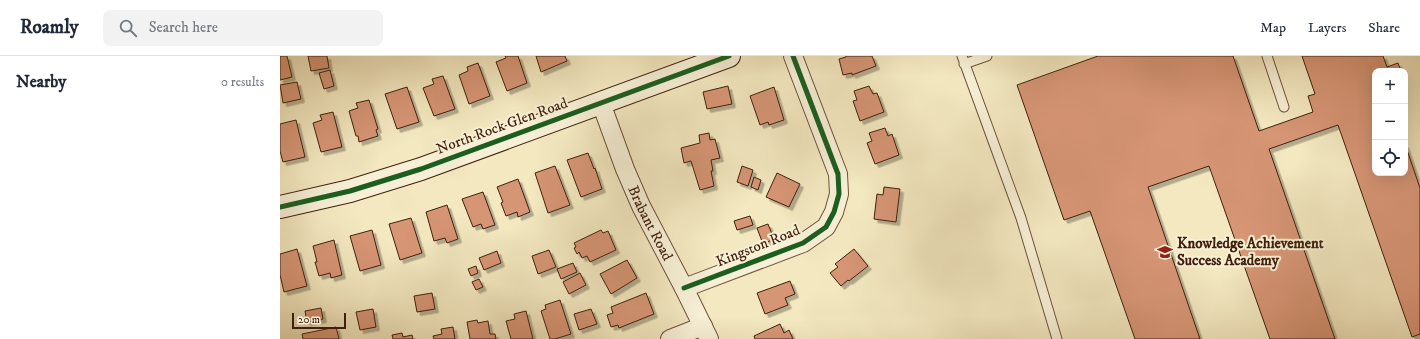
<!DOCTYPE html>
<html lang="en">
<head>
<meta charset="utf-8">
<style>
	body { margin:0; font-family:"IM FELL DW Pica",serif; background:#f2f2f3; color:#1f2937 }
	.controls { position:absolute; right:12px; top:12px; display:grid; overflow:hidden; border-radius:8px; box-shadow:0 4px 16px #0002 }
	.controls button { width:36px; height:36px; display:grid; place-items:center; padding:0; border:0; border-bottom:1px solid #e0e1e3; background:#fff; color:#1f2937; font:20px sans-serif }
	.scale { position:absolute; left:12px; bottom:10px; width:54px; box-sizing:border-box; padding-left:4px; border:2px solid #40200c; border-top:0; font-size:11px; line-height:14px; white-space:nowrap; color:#40200c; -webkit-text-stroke:3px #f7f0d6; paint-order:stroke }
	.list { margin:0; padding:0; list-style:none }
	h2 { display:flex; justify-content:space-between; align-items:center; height:52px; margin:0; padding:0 16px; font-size:17px }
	h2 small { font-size:13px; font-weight:400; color:#747a83 }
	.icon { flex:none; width:22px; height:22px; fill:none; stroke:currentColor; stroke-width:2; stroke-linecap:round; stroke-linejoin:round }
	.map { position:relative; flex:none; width:1140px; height:283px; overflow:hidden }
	header { display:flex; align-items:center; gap:24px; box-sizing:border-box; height:56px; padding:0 20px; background:#fff; border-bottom:1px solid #e0e1e3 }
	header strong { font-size:19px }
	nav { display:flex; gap:22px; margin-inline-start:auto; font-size:14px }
	.search { width:280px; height:36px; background:#f2f2f3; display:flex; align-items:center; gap:10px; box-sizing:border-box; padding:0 14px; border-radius:8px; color:#747a83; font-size:15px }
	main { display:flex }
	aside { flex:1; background:#fff }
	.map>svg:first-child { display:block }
</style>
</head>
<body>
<header>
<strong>Roamly</strong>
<div class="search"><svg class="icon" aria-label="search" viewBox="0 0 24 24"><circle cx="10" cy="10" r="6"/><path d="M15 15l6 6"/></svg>Search here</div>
<nav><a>Map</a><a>Layers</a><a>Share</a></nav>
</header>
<main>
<aside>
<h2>Nearby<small>0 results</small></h2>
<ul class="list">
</ul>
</aside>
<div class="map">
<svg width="1140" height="283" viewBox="0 0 1140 283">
	<defs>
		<filter id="shadow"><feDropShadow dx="3.5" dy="3.5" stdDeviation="0" flood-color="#0004"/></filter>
	</defs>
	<rect width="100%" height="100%" fill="#f3e8c0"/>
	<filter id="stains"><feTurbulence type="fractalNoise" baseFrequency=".005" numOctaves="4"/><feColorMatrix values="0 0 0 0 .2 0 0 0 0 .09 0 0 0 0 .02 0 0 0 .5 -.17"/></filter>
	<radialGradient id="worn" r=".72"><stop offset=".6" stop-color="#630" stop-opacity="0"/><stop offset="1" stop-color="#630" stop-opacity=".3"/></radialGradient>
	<path fill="#d69574" stroke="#40200c" filter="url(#shadow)" d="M0,0h7l5,21 -12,3z
		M28,0h19l2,12 -18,3z
		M225,0h13l9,27 -20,8 -11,-29 10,-4z
		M256,0h29l2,5 -26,11z
		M566,0h26l4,10 -24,9v-2l-9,2 -4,-16 7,-2z
		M818,0h135l26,75 54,-19 -5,-16 7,-2 -13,-38h81l4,11 11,-4 3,8h-26v102h30v-29l15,44v146l-8,3 -74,-212 -69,24 66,190h-65l-61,-173 -61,21 52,152h-65l-45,-128 -26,9 -47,-135z
		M198,7l12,33 -21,8 -10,-29 9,-4 -1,-4z
		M50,14l4,16 -10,3 -5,-16z
		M163,20l12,33 -21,7 -11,-28 11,-4 -2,-5z
		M17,26l4,17 -18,4 -3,-18z
		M448,30l4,18 -25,5 -4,-17z
		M589,30l4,8 4,-1 7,19 -24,9 -7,-20 4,-1 -3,-9z
		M127,31l12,35 -22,7 -12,-35z
		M494,31l10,33 -15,5 -1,-3 -8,3 -10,-29z
		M89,44l9,29 -2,1 2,6 -19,6 -1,-6h-2l-7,-25 9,-3 -2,-5z
		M53,56l9,35 -21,5 -8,-29 9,-3 -2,-5z
		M16,64l9,37 -22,5 -3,-11v-27z
		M605,72l3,8 4,-2 7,21 -24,9 -8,-21 5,-2 -3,-8z
		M429,77l1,7 5,-1 5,19 -9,2 2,11h-2l3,15 -14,4 -9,-29 -7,2 -3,-15 19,-5 -1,-8z
		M308,97l6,16 1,-1 7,21 -21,8 -14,-37z
		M275,110l15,39 -22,8 -13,-40z
		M462,110l11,4 -5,16 -11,-4z
		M497,117l23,11 -11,23 -23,-10z
		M474,121l7,3 -3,10 -7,-3z
		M238,123l12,33 -12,5 -1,-5 -11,4 -5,-13 2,-1 -6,-15z
		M604,131l16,2 -4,33 -22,-3 3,-25 6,1z
		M203,136l12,33 -12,4 -2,-5 -8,3 -11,-28z
		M167,149l11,34 -11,4 -2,-5 -11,3 -8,-29z
		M470,160l3,9 -16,5 -3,-9z
		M131,162l11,35 -22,7 -11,-36z
		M488,168l6,15 -11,5 -6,-16z
		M92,174l9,35 -21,6 -10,-35z
		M321,174l2,3 5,-2 8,19 -26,12 -3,-6 -5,2 -3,-6 -2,2 -3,-6 2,-1 -2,-4z
		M54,184l8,35 -11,3 -1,-5 -11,3 -4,-14h2l-4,-16z
		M17,193l10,37 -23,6 -4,-17v-21z
		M574,193l14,17 -19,15 -1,-1 -7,6 -11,-13 8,-6 -3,-3z
		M269,194l7,17 -18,7 -6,-18z
		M217,195l4,12 -17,7 -5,-12z
		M347,204l10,18 -26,16 -11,-20z
		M293,207l4,9 -16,7 -4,-10z
		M196,210l2,7 -7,3 -3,-7z
		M300,217l6,12 -17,9 -6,-12z
		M199,223l4,8 -7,3 -4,-8z
		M510,225l5,13 -10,4 3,7 -23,9 -8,-21z
		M152,237l3,16 -18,3 -3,-16z
		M366,237l8,21 -35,14 -1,-3 -7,2 -4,-12 6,-2 -2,-6z
		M280,244l11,34 -16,5h-5l-9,-28 5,-2 -1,-4z
		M41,252l2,11 -16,3 -2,-11z
		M93,253l3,18 -16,3 -4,-18z
		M311,253l6,15 -18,6 -5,-16z
		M246,255l7,28h-22l-5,-18 9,-2 -1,-5z
		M197,264l1,3 10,-2 2,13h5l1,5h-26l-3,-17z
		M500,268l4,9 5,-3 4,9h-38l-1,-3z
		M56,271l3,12h-36l-1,-5z
		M173,271l2,12h-21l-1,-3 9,-2 -1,-5z
		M122,277l1,4 9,-2 1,4h-20l-1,-4z"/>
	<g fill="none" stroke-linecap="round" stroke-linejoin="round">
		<defs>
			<path id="lane" d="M682,0l59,162 36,121
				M987,0l17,51
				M684,8l23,-8"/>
			<g id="street">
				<path id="s1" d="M321,47l24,66 16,37 43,82 25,51"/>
				<path d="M404,232l119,-45 23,-16 8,-15 5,-18 -1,-20 -45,-118"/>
				<path d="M390,283l33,-13"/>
			</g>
			<path id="secondary" d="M0,151l70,-16 71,-22 308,-113"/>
		</defs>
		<use href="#lane" stroke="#6d5239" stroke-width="11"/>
		<use href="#street" stroke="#6d5239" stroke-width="20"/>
		<use href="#secondary" stroke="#40200c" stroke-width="24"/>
		<use href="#lane" stroke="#f7f0d6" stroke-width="9"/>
		<use href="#street" stroke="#f7f0d6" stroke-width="18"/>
		<use href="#secondary" stroke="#f7f0d6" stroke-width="22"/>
		<defs>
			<path id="cycleway" d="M0,151l70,-16 71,-22 308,-113
				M404,232l119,-45 23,-16 8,-15 5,-18 -1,-20 -45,-118"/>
		</defs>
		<use href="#cycleway" stroke="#f7f0d6" stroke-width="8"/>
		<use href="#cycleway" stroke="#1b5e20" stroke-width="5"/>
	</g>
	<defs>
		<symbol id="school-bare" viewBox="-9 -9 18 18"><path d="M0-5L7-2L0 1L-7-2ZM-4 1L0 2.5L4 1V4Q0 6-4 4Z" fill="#8f2418" stroke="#f7f0d6" stroke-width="2.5" paint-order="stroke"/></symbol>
	</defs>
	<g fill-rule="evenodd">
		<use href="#school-bare" x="874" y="185" width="22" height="22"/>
	</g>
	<g text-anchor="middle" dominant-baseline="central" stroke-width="4" stroke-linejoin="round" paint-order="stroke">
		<g font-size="15" fill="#40200c" stroke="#f7f0d6">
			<text transform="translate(222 70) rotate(-20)">North Rock Glen Road</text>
			<text stroke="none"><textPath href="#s1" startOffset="130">Brabant Road</textPath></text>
			<text transform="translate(478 190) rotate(-22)">Kingston Road</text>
		</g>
		<g font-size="15" font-weight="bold" fill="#40200c" stroke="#f7f0d6" text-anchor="start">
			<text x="897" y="187">Knowledge Achievement<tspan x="897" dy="17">Success Academy</tspan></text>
		</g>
	</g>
	<rect width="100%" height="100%" filter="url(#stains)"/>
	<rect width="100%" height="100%" fill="url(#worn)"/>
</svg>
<div class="controls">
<button>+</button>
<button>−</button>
<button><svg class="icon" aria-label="locate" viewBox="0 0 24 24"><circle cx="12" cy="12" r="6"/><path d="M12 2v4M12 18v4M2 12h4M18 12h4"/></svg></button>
</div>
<div class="scale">20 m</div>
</div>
</main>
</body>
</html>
